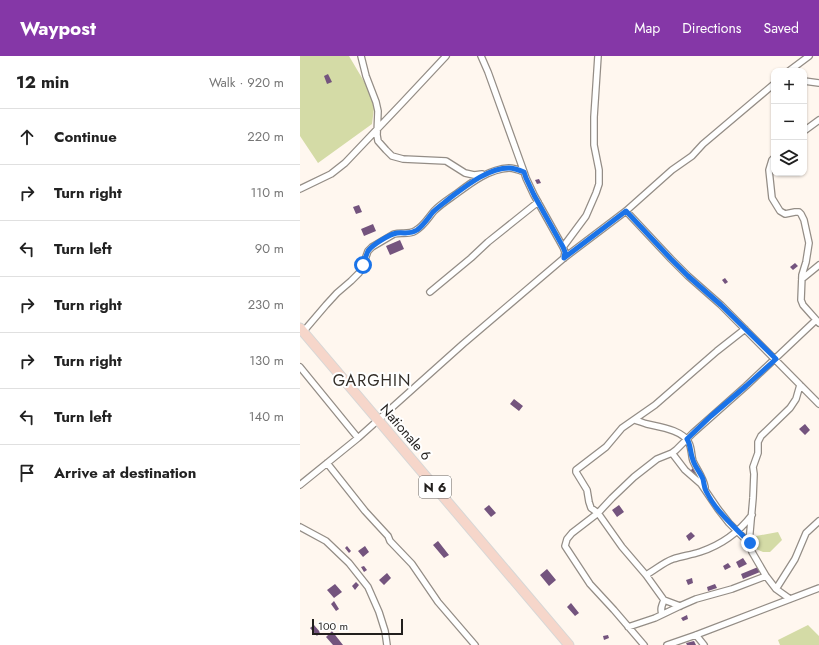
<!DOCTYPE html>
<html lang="en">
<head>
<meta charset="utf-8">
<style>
	body { margin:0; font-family:Jost,sans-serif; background:#f2f2f2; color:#222 }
	.controls { position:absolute; right:12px; top:12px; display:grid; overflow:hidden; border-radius:8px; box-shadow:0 1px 3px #0004 }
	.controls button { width:36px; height:36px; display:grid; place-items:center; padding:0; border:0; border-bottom:1px solid #e0e0e0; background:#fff; color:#222; font:20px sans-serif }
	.scale { position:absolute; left:12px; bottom:10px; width:91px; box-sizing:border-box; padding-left:4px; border:2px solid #221f1d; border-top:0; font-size:11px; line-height:14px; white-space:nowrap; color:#221f1d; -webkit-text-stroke:3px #fff; paint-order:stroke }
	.stop { position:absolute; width:12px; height:12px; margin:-9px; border:3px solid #1a73e8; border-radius:50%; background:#fff }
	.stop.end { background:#1a73e8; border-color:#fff; box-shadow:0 1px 4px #0008 }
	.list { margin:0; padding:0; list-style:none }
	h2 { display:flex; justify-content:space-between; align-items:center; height:52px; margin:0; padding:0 16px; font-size:17px }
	h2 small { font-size:13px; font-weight:400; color:#767676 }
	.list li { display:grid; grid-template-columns:26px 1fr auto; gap:12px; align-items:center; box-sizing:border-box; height:56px; padding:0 16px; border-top:1px solid #e0e0e0 }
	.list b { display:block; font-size:15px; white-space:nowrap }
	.list em { font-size:13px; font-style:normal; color:#767676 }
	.icon { flex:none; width:22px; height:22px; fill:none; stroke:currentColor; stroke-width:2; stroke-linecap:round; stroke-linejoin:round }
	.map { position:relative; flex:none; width:519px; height:589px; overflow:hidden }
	header { display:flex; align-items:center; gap:24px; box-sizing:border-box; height:56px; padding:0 20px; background:#8537a7; color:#fff }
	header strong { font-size:19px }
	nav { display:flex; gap:22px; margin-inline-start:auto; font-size:14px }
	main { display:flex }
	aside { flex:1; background:#fff }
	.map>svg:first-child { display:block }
</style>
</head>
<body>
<header>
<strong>Waypost</strong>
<nav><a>Map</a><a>Directions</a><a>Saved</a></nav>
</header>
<main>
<aside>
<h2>12 min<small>Walk · 920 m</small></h2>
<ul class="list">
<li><svg class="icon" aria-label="ahead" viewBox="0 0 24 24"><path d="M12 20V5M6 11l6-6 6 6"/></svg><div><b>Continue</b></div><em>220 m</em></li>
<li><svg class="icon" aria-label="right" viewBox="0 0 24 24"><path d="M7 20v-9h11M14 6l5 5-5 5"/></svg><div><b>Turn right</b></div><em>110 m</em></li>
<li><svg class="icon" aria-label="left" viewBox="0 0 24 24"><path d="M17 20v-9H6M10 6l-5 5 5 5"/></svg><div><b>Turn left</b></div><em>90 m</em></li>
<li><svg class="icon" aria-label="right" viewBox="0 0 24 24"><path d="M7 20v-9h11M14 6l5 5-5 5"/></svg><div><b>Turn right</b></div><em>230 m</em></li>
<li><svg class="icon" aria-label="right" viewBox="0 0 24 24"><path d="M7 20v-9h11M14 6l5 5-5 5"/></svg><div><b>Turn right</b></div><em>130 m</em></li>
<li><svg class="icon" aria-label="left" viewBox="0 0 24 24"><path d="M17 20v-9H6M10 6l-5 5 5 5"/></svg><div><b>Turn left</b></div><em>140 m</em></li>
<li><svg class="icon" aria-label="arrive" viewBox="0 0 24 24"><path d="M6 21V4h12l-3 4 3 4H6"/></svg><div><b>Arrive at destination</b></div></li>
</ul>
</aside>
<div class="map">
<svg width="519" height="589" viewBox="0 0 519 589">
	<rect width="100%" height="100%" fill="#fff7ef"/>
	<path fill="#d4dba6" d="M0,0h49l26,44 -3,24 -54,39 -18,-27z
		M478,476l4,8 -12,12h-7l-7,-3v-13z
		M508,569l11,11v9h-39l-2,-5z"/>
	<path fill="#74547e" d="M28,18l4,8 -5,2 -3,-8z
		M239,123l2,4 -4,1 -2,-4z
		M59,149l3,7 -6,2 -3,-7z
		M73,168l3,7 -12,5 -3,-7z
		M100,184l4,9 -14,6 -4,-9z
		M495,207l3,3 -5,4 -3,-3z
		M425,222l3,4 -3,2 -3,-4z
		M214,343l9,7 -4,5 -9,-7z
		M505,368l5,6 -5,5 -6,-6z
		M393,412l5,7 -3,3 -5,-7z
		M189,449l7,8 -5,4 -7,-8z
		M319,449l5,7 -7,5 -5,-7z
		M391,476l4,4 -6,5 -3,-5z
		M138,485l11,14 -5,3 -11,-13z
		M47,490l4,5 -2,2 -4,-5z
		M65,490l4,6 -6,5 -5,-6z
		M443,502l4,6 -8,4 -3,-6z
		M428,507l3,4 -6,3 -2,-4z
		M64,510l3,4 -3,2 -3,-5z
		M458,511l2,5 -17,7 -2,-5z
		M247,513l9,11 -7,6 -9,-11z
		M87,517l4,5 -7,7 -5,-5z
		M392,522l1,5 -5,2 -2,-5z
		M56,526l3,3 -4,5 -3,-4z
		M35,528l7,8 -8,6 -7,-8z
		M415,528l2,4 -9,3 -1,-4z
		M34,545l5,8 -3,2 -5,-7z
		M271,547l8,10 -4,3 -8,-9z
		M387,559l1,4 -5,2 -2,-3z
		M14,569l6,7 -3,4 -7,-8z
		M32,575l11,14h-10l-7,-8z
		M308,579l1,3 -5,2 -1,-4z
		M394,585l2,4h-9l-1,-2z"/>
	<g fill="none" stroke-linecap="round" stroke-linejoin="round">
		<defs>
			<path id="street" d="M61,0l5,20 10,26 2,9 -1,24 1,6 8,9 6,6 11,3 43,2 19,12 9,2 8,-1
				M181,0l7,16 36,100
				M489,15l20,-15
				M504,25l15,2
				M504,75l15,-11
				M474,102l-2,2 -3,10 3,28 8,13 5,3 10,-2h4l2,2 3,6 5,23 -3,19 -4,13 -1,25 2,5 16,18
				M0,133l31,-15 14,-11 58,-61 43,-46
				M326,155l45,48 17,17 33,29 98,99
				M263,191l23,-31 10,-23 3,-9v-14l-5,-25v-28l4,-61
				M502,223l17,-14
				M130,236l41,-34 17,-16 50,-40
				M3,276l23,-27 11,-12 14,-12 8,-8 4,-8 5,-14 4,-4 22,-13c7,-2 14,1 21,-3 9,-5 13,-13 19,-20 7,-7 15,-12 22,-17 16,-12 33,-25 53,-26 5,0 10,2 15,4l2,6 8,17 29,52 2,5 -1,6
				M0,311l58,71
				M335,364c4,1 8,3 12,4 13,3 36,6 42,19 3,6 2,12 4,18 4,9 10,16 12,26
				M372,397l13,17 16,14 17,25 11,14 20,20 3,9 14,24 10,13 14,10
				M27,407l38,48 23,25 2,5 22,23 26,38 37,43
				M0,429l58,-47 105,-94 101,-86 62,-47 46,-41 20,-14 11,-12 71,-60
				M0,471l26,14 23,22 19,24 11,25 6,19 2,14
				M449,487l4,-45 1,-24 -1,-7 5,-14v-11l3,-6 29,-28 6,-9 4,-14
				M346,519c9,-5 18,-13 27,-16 9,-3 18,-4 27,-7 21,-7 39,-20 52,-37
				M476,533l19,-30 11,-26 13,-12
				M380,550l-16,-6 -18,-25 -24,-28 -24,-34 -7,-5 -2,-6 -2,-12 -11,-18v-2l30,-23 16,-19 33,-23 62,-54 28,-22
				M362,558c-2,-5 0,-9 2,-14
				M328,571l27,-9 25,-12 16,-7 36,-10 34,-13
				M396,579l8,10
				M344,589l-30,-35 -24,-26 -25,-38 2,-7 5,-6 26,-20 14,-15 22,-21 23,-18 15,-6 4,-3 17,-17 53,-47 70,-66
				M367,589l29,-10 123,-47"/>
			<path id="primary" d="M0,272l269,317"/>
		</defs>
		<use href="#street" stroke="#948d86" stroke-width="8"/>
		<use href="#primary" stroke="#d7d7d6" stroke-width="11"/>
		<use href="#street" stroke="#fff" stroke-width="5.5"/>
		<use href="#primary" stroke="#f6d6ca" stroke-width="9"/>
	</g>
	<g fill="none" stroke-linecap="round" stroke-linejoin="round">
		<path stroke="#1a73e8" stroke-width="5" d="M63,209c2,-5 3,-10 5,-14 4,-6 22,-17 29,-18 8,-1 12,2 20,-3 7,-5 11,-12 16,-18 5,-5 11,-9 17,-14 16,-12 38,-30 59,-30 5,0 10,2 15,4l2,6 8,17 29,52 2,5 -1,6 62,-47 45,48 17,17 33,29 55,54 -30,27 -35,30 -24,23c4,6 3,14 6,21 2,7 7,12 10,19 1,4 1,8 3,12 10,21 28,35 44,52"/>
	</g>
	<g text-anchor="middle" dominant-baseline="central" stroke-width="4" stroke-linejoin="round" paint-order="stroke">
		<rect fill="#fff" stroke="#646261" stroke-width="1" x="119" y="420" width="32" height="22" rx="3"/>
		<g font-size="13" font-weight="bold" fill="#221f1d">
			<text x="135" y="431">N 6</text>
		</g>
		<g font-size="14" fill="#221f1d" stroke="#fff">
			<text transform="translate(106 376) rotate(49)">Nationale 6</text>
		</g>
		<g font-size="16" letter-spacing="1" fill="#332e28" stroke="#fff">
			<text x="72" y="324">GARGHIN</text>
		</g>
	</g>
</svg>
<div class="controls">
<button>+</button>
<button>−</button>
<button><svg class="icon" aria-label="layers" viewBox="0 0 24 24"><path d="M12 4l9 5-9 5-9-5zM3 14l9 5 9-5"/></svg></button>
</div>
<div class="scale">100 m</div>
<div class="stop" style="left:63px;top:209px"></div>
<div class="stop end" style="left:450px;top:487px"></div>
</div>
</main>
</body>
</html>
